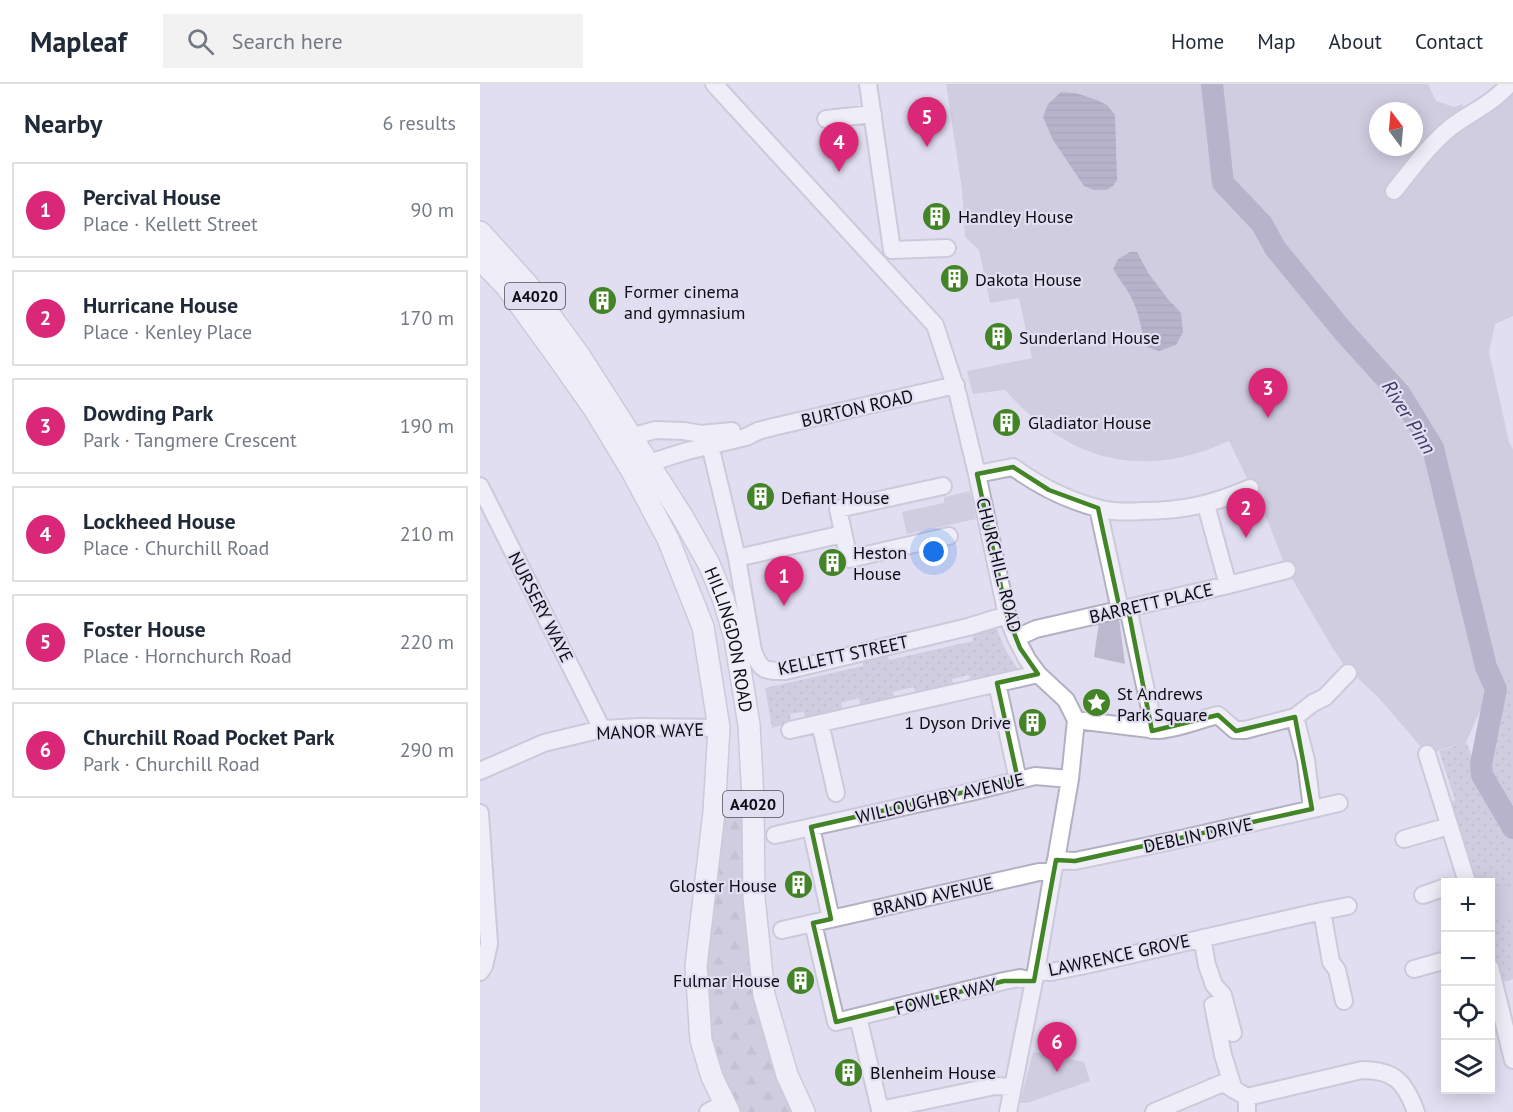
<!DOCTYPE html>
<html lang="en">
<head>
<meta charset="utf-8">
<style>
	body { margin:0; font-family:"PT Sans",sans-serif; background:#f2f2f3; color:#1f2937 }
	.controls { position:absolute; right:18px; bottom:18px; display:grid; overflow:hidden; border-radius:0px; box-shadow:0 3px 15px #0003 }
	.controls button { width:54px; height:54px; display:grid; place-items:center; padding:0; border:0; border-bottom:2px solid #e0e1e3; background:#fff; color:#1f2937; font:30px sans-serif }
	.compass { position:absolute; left:889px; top:18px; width:54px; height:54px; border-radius:50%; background:#fff; box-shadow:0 3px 15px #0003; rotate:344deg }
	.you { position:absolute; left:454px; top:468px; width:21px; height:21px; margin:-15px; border:4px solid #fff; border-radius:50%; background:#1a73e8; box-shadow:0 0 0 9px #1a73e833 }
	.badge { display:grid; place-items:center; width:39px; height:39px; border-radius:50%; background:#db2777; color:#fff; font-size:20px; font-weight:700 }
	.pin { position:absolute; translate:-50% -50px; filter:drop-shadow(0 2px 3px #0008) }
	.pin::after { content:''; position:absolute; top:32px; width:21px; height:18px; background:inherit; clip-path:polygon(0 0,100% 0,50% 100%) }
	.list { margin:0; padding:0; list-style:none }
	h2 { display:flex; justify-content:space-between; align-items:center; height:78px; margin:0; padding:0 24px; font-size:26px }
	h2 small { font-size:20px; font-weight:400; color:#747a83 }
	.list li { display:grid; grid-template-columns:39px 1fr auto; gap:18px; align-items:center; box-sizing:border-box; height:96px; margin:0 12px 12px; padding:0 12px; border:2px solid #e0e1e3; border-radius:0px }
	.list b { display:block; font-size:22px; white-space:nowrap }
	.list p { margin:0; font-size:20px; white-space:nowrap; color:#747a83 }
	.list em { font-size:20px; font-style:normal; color:#747a83 }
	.icon { flex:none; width:33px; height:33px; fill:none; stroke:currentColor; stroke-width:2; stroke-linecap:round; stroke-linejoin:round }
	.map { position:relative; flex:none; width:1033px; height:1028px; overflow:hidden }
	header { display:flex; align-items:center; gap:36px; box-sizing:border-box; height:84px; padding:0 30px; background:#fff; border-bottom:2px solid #e0e1e3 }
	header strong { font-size:28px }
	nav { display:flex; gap:33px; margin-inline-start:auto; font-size:21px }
	.search { width:420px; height:54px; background:#f2f2f3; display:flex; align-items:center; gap:15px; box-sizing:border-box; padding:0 21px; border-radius:0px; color:#747a83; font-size:22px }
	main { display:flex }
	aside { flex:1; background:#fff }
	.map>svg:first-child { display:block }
</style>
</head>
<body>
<header>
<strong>Mapleaf</strong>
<div class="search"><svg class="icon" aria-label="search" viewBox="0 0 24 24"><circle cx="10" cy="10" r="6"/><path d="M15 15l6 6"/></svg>Search here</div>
<nav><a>Home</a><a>Map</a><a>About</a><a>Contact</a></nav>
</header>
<main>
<aside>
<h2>Nearby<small>6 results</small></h2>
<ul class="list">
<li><span class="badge">1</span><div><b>Percival House</b><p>Place · Kellett Street</p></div><em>90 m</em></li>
<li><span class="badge">2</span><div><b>Hurricane House</b><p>Place · Kenley Place</p></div><em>170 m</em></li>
<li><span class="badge">3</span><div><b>Dowding Park</b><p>Park · Tangmere Crescent</p></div><em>190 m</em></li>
<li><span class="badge">4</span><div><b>Lockheed House</b><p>Place · Churchill Road</p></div><em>210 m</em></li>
<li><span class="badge">5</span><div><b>Foster House</b><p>Place · Hornchurch Road</p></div><em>220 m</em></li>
<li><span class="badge">6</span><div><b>Churchill Road Pocket Park</b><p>Park · Churchill Road</p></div><em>290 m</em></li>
</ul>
</aside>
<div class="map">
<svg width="1033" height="1028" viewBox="0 0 1033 1028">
	<defs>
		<pattern id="grass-dots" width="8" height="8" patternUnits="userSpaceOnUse" patternTransform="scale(1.5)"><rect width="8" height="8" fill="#bcb8ce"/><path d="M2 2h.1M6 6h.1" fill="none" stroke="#a09db0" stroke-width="1.8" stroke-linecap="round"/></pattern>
		<pattern id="forest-firs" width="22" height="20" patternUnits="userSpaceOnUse" patternTransform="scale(1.5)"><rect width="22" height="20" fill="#bcb8ce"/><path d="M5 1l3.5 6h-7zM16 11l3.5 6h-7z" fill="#a09db0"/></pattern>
		<pattern id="water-rules" width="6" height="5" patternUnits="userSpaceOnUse" patternTransform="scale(1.5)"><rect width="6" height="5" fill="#847e9e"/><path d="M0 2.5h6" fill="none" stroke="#6a667f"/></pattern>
	</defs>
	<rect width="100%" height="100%" fill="#e1def1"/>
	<path fill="url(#grass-dots)" d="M515,540l10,25 12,19 -1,4 -44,12 -3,-9 -17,4 2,8 -38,9 -2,-9 -21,5 2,8 -34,8 -2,-10 -18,5 2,8 -38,9 -1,-8 -14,2 1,9 -19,5 -7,-40 98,-22 -1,-10 24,-5 3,9 84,-19 -1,-10z
		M1033,591v153l-32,-64 15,-75z
		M986,658l21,51 26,44v142l-13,4 -9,-35 -1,-66h-17l-22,-80 4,-2 -16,-49z"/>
	<path fill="url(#forest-firs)" d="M273,715l11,196 40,117h-75l-28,-72 13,-228z"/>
	<path fill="#bcb8ce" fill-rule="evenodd" d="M466,0h482l8,17 18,6 8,-3 3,5 48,-21v228l-18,8 -6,28 20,90 4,7v227l-25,17 -22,49 -39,12 -48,-56 -34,-32 -12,-17 -46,-79 -19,-48 -39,-81c-18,8 -37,15 -57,18 -69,11 -122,-19 -167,-69l-32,4 -6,-23 65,-13 -13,-60 -29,5 -11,-53 -14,-13 -3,-47zM898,27h36v36h-36z
		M490,407l6,28 -69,15 -5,-22 42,-9v-6z
		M639,535l6,45 -31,-7 5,-35z
		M1033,802v31l-13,4 -9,-28z
		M553,968l51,10 6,19 -63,22h-7z"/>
	<path fill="url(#water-rules)" d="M581,8l15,1 21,7 10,5 8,10 2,65 -4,6 -7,4h-12l-10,-4 -31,-46 -10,-23 5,-13z
		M650,168h7l12,22 18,24 14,15 2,19 -7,13 -17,6 -12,-4c-5,-13 -7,-28 -12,-41 -5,-14 -15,-25 -22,-37l5,-10z"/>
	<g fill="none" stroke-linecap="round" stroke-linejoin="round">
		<path stroke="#847e9e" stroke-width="22" d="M732,0l11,99 39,41 13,24 68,83 57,63 33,54 53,219 10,22 -15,75 1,11 31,53"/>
		<defs>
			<path id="minor" d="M234,0l221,241 23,70 19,79 30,141 9,23 11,21 11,15 28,26 10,20 -6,59 -14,81 -3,12 -17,99 -28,141
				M388,0l24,166 55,-2
				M346,35l47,-5
				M914,107c18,-22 34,-45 56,-63 19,-15 44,-25 59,-44
				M143,359l8,-6 24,-7 29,1 17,3 31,-3
				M230,361l27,113 16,93c8,20 11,20 32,20l183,-44 39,-12
				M158,384l11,-5 38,-12 59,-14 12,-6 15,-4 183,-42
				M497,390l36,-7c26,19 56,34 88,42 13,3 28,3 41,2 41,0 71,-7 108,-23
				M0,402l122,243
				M463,402l-105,23 11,50 100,-23
				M726,421l22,80
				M618,424l22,102
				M257,474l106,-24
				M648,524l24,110v12
				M536,554l20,-9 192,-44 59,-15
				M517,599l21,97
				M815,633l11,43 6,49
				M596,636l82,10c19,-1 40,-10 60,-15l17,15h10l50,-13 18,-14 12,-6 23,-24
				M340,639l16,70
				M310,646l248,-56
				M947,670l40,128
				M0,687l64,-28 58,-14 38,-2 79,1
				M0,729l9,131 -5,22 -4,6
				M331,743l20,92
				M295,751l196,-43 64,-16 35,3
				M924,755l45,-13
				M576,776l19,1 97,-20 167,-38
				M943,811l23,-8
				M842,827l9,51 6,8 7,31
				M333,839l23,99 168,-41 16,-3 14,3
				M302,846l257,-58h14
				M722,854l5,27 7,20 9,10 10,38
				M1010,883l23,93
				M934,885l32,-9
				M556,887l15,1 39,-8 232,-53 26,-5
				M733,921l10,50 11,35
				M378,933l22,93 115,-24 17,1
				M228,1028l16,-8
				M674,1028l69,-29 24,14 115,-27c33,0 43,12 54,42
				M767,1028v-15"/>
			<g id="major">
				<path id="s1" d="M0,148l47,52 52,71 103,161 27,48 14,34 12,40 14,87 4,74 1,98 10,98 23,80 17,37"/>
				<path d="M0,175l26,27 51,70 38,54 37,61 36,68 35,88 16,101 -5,84 -18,154 5,74 11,37 17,35"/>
			</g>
		</defs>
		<use href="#minor" stroke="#b3b0c1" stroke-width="20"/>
		<use href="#major" stroke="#b3b0c1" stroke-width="24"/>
		<use href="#minor" stroke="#fff" stroke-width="16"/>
		<use href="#major" stroke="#fff" stroke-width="21"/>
	</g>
	<path d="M0 0H1033V1028H0ZM533,383l36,23 49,18 22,102 8,-2 24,123 66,-16 18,16 59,-14 17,92 -237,52 -19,-1 -22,121h-30l-168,41 -23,-99 18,-4 -20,-92 207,-47 -21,-97 41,-9 -18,-26 -13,-33 -30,-141z" fill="#e1def1" fill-opacity=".55" fill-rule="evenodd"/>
	<path fill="none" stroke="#428426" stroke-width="4.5" stroke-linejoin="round" d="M533,383l36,23 49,18 22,102 8,-2 24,123 66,-16 18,16 59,-14 17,92 -237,52 -19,-1 -22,121h-30l-168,41 -23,-99 18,-4 -20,-92 207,-47 -21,-97 41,-9 -18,-26 -13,-33 -30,-141z"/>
	<defs>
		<symbol id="building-disc" viewBox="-11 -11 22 22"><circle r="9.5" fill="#428426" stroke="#e1def1"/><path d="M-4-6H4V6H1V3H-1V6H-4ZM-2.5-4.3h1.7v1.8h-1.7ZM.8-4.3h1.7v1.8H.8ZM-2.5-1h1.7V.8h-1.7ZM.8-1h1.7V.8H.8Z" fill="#fff"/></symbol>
		<symbol id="sight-disc" viewBox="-11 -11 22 22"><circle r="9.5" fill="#428426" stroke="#e1def1"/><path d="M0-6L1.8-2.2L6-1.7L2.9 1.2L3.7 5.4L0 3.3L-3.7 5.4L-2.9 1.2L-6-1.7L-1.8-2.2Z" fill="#fff"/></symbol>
	</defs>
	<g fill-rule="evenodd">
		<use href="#building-disc" x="440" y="116" width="33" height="33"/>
		<use href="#building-disc" x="458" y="178" width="33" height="33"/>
		<use href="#building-disc" x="106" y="200" width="33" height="33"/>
		<use href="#building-disc" x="502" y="236" width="33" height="33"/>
		<use href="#building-disc" x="510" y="322" width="33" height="33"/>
		<use href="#building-disc" x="264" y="396" width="33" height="33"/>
		<use href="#building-disc" x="336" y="462" width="33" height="33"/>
		<use href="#sight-disc" x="600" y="602" width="33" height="33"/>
		<use href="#building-disc" x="536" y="622" width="33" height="33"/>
		<use href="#building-disc" x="302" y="784" width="33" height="33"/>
		<use href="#building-disc" x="304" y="880" width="33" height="33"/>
		<use href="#building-disc" x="352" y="972" width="33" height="33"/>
	</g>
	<g text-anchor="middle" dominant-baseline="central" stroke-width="4.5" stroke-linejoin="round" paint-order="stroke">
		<g fill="#e1def1" stroke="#4d4b55" stroke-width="1.5">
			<rect x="25" y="199" width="60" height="26" rx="4.5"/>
			<rect x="243" y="707" width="60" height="26" rx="4.5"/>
		</g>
		<g font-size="16" font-weight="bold" fill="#0d0c12">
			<text x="55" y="212">A4020</text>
			<text x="273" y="720">A4020</text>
		</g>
		<g font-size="18" fill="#0d0c12" stroke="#e1def1" text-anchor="start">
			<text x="478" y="132">Handley House</text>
			<text x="495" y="195">Dakota House</text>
			<text x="144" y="207">Former cinema<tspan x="144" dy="21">and gymnasium</tspan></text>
			<text x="539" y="253">Sunderland House</text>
			<text x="548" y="338">Gladiator House</text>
			<text x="301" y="413">Defiant House</text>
			<text x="373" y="468">Heston<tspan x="373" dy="21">House</tspan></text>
			<text x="637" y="609">St Andrews<tspan x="637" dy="21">Park Square</tspan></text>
			<text x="531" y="638" text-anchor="end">1 Dyson Drive</text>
			<text x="297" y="801" text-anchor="end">Gloster House</text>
			<text x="300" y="896" text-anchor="end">Fulmar House</text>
			<text x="390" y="988">Blenheim House</text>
		</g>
		<g font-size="18" fill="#0d0c12" stroke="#e1def1">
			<text transform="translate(377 324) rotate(-13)">BURTON ROAD</text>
			<text transform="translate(519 481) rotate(76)">CHURCHILL ROAD</text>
			<text transform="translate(671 519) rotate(-13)">BARRETT PLACE</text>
			<text transform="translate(61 523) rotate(63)">NURSERY WAYE</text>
			<text stroke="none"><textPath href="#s1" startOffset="483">HILLINGDON ROAD</textPath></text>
			<text transform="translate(363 571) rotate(-12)">KELLETT STREET</text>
			<text transform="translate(170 647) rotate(-2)">MANOR WAYE</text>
			<text transform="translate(460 714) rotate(-13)">WILLOUGHBY AVENUE</text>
			<text transform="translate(718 751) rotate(-12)">DEBLIN DRIVE</text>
			<text transform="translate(453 812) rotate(-13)">BRAND AVENUE</text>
			<text transform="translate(639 871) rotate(-12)">LAWRENCE GROVE</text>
			<text transform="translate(466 912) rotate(-14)">FOWLER WAY</text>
		</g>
		<g font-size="20" font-style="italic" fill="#423664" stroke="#e1def1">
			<text transform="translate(929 333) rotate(58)">River Pinn</text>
		</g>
	</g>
</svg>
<div class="controls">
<button>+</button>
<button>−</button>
<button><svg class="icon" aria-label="locate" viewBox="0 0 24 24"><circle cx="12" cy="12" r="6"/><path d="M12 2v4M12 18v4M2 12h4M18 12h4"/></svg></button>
<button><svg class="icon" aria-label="layers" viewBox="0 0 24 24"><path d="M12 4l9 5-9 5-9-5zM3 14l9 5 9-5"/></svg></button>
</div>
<svg class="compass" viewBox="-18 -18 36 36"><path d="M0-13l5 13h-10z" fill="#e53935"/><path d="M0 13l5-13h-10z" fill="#747a83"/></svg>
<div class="you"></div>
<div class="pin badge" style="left:304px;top:522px">1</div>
<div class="pin badge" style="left:766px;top:454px">2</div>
<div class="pin badge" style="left:788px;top:334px">3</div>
<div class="pin badge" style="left:359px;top:88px">4</div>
<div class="pin badge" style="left:447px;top:63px">5</div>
<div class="pin badge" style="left:577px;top:988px">6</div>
</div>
</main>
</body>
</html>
